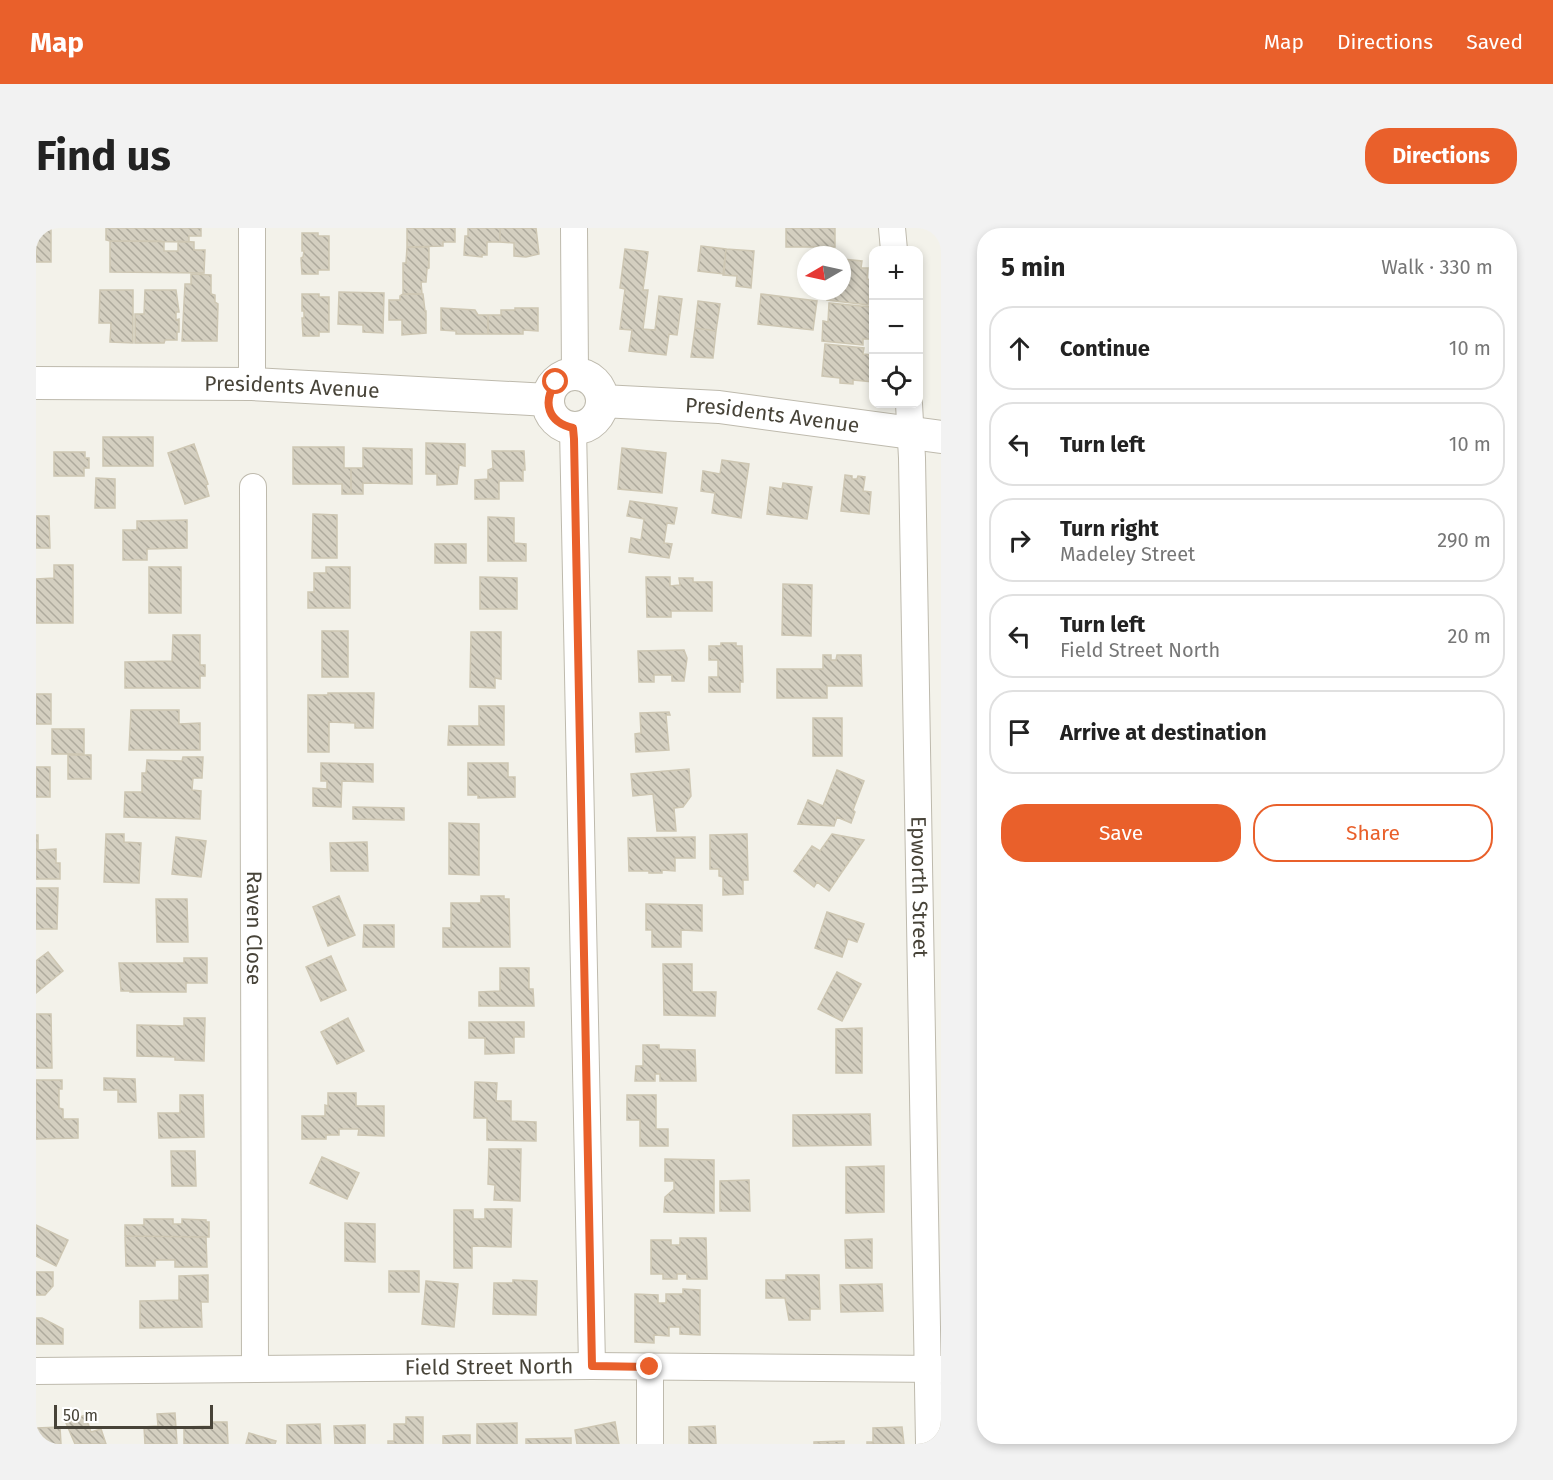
<!DOCTYPE html>
<html lang="en">
<head>
<meta charset="utf-8">
<style>
	body { margin:0; font-family:"Fira Sans",sans-serif; background:#f2f2f2; color:#222 }
	.controls { position:absolute; right:18px; top:18px; display:grid; overflow:hidden; border-radius:12px; box-shadow:0 3px 9px #0003 }
	.controls button { width:54px; height:54px; display:grid; place-items:center; padding:0; border:0; border-bottom:2px solid #e0e0e0; background:#fff; color:#222; font:30px sans-serif }
	.compass { position:absolute; left:761px; top:18px; width:54px; height:54px; border-radius:50%; background:#fff; box-shadow:0 3px 9px #0003; rotate:261deg }
	.scale { position:absolute; left:18px; bottom:15px; width:159px; box-sizing:border-box; padding-left:6px; border:3px solid #474338; border-top:0; font-size:16px; line-height:21px; white-space:nowrap; color:#474338; -webkit-text-stroke:4px #fff; paint-order:stroke }
	.stop { position:absolute; width:18px; height:18px; margin:-14px; border:4px solid #e9602b; border-radius:50%; background:#fff }
	.stop.end { background:#e9602b; border-color:#fff; box-shadow:0 2px 6px #0008 }
	.list { margin:0; padding:0; list-style:none }
	h2 { display:flex; justify-content:space-between; align-items:center; height:78px; margin:0; padding:0 24px; font-size:26px }
	h2 small { font-size:20px; font-weight:400; color:#767676 }
	.list li { display:grid; grid-template-columns:39px 1fr auto; gap:18px; align-items:center; box-sizing:border-box; height:84px; margin:0 12px 12px; padding:0 12px; border:2px solid #e0e0e0; border-radius:24px }
	.list b { display:block; font-size:22px; white-space:nowrap }
	.list p { margin:0; font-size:20px; white-space:nowrap; color:#767676 }
	.list em { font-size:20px; font-style:normal; color:#767676 }
	.actions { display:flex; gap:12px; padding:18px 24px }
	.actions a { flex:1; padding:14px 0; border:2px solid #e9602b; border-radius:24px; text-align:center; font-size:21px; color:#e9602b }
	.actions .main { background:#e9602b; color:#fff }
	.icon { flex:none; width:33px; height:33px; fill:none; stroke:currentColor; stroke-width:2; stroke-linecap:round; stroke-linejoin:round }
	.map { position:relative; flex:none; width:905px; height:1216px; overflow:hidden; border-radius:24px }
	header { display:flex; align-items:center; gap:36px; box-sizing:border-box; height:84px; padding:0 30px; background:#e9602b; color:#fff }
	header strong { font-size:28px }
	nav { display:flex; gap:33px; margin-inline-start:auto; font-size:21px }
	.intro { display:flex; align-items:center; justify-content:space-between; box-sizing:border-box; height:144px; padding:0 36px }
	h1 { margin:0; font-size:42px }
	.button { padding:15px 27px; border-radius:24px; background:#e9602b; color:#fff; font-size:21px; font-weight:700 }
	main { display:flex; gap:36px; padding:0 36px }
	aside { flex:1; background:#fff; border-radius:24px; box-shadow:0 3px 9px #0003 }
	.map>svg:first-child { display:block }
</style>
</head>
<body>
<header>
<strong>Map</strong>
<nav><a>Map</a><a>Directions</a><a>Saved</a></nav>
</header>
<div class="intro"><h1>Find us</h1><a class="button">Directions</a></div>
<main>
<div class="map">
<svg width="905" height="1216" viewBox="0 0 905 1216">
	<defs>
		<pattern id="building-back-hatch" width="6" height="6" patternUnits="userSpaceOnUse" patternTransform="scale(1.5)"><rect width="6" height="6" fill="#d4cfc0"/><path d="M-1 5l2 2M0 0l6 6M5-1l2 2" fill="none" stroke="#aeaa9d"/></pattern>
	</defs>
	<rect width="100%" height="100%" fill="#f3f2ea"/>
	<path fill="url(#building-back-hatch)" stroke="#cec7b3" stroke-width="1.5" d="M0,0h15v34h-15z
		M70,0h95v8h-12v6l-79,-1 -4,-1z
		M371,0h48v14h-12v4l-36,1z
		M432,0h32v14h-13v13h-5v2l-18,-2 1,-19h3z
		M464,0h36l3,26 -13,3 -12,-1v-13l-14,-1z
		M750,0h49v19h-49z
		M266,5h16v3h11v34h-11v4h-16l-1,-16 2,-1 1,-6h-2z
		M74,13h51l3,2v8h14v-10l16,1v8h11l-1,23 -94,-1z
		M665,18l25,3 -2,25 -26,-3z
		M371,19h22v21l-2,1 -1,13h-5l1,12h-19v-31h3z
		M589,21l23,3 -5,38h5l-5,39 12,1 4,-34 23,3 -5,36 -8,-1 -3,21 -37,-4 3,-21 -12,-1 5,-40 -5,-1z
		M690,21l28,2 -3,37 -15,-2 1,-10 -14,-1z
		M806,31l20,2 -1,7h7l-1,11 4,1 -3,25 -41,-5 2,-9h13z
		M155,46l20,1v19l4,1v7l3,2 -1,37h-35l3,-57h6z
		M64,62h33v53l-23,-1 1,-19h-12z
		M109,62h31l3,22h-3v8l3,-1v13h-2v8h-12l-1,3h-29v-29h9z
		M303,64l45,1 -1,40 -20,-1v-7l-25,-1z
		M266,66h17v3h10v35h-10v4h-16l-1,-18h2v-7h-2z
		M367,66h20l2,17h1v22l-24,2v-15h-13v-20h11v-4z
		M725,66l56,7 -4,29 -55,-6z
		M662,73l22,3 -4,27 -21,-3z
		M793,75l42,4 -1,10h3v22h-10v6l-41,-4 1,-20 5,1z
		M405,80l34,2 3,5h10v19h-32v-3l-15,-1z
		M479,80h23v23l-15,-1v4h-35v-19h13v-5h14z
		M659,100l21,3 -3,27 -22,-1z
		M789,116l39,4 -1,6 10,1v27l-20,-2v4l-13,-1v-5l-18,-2z
		M67,209h50v29h-50z
		M390,215l39,1v22l-6,-1 -2,19 -20,1v-11h-11z
		M158,216l14,40 -2,1 3,11 -24,8 -17,-51z
		M257,219h51v21h7v26h-9v-10h-49z
		M327,220l49,1v35l-49,-1v11h-12v-26h12z
		M586,220l44,5 -4,40 -44,-4z
		M456,223h32l1,19h-2v11h-24v18h-24v-19l13,-1v-9l5,-2z
		M18,224h31v6h4v10h-5v8h-30z
		M686,232l27,4 -8,54 -29,-5 3,-20 -14,-2 2,-20 17,3z
		M809,247l7,1v3h5l1,-3 7,1 -2,14 8,1 -2,22 -28,-3z
		M60,250l19,1v29h-20z
		M747,255l29,4 -5,32 -40,-5 3,-27 12,2z
		M594,273l47,7 -3,16 -7,-1 -3,20 8,1 -3,14 -40,-6 2,-14 10,2 3,-21 -17,-3z
		M277,286l24,1v43h-25z
		M0,288h13l1,32h-14z
		M452,289l26,1v25l12,1v17h-38z
		M151,292v28l-40,1v11h-24v-30h14v-9z
		M399,316h31v19h-31z
		M18,337h19v58h-37v-44l18,-1z
		M113,339h32v46h-32z
		M290,339h24v41h-42v-16h6v-19h12z
		M444,349l37,1v31h-37z
		M610,349h24v9l10,-1 -1,-7h14v4h19v29h-41v6h-24z
		M747,356l29,1 -1,51 -29,-1z
		M286,403h26v46h-26z
		M435,404h30v47l-6,-1v10l-25,-1z
		M137,407h27v30h5v11h-5v12h-75v-26l47,-1z
		M685,415h15v3h6l1,36h-3v10h-31v-15h9v-17h-9v-14h12z
		M648,422l3,8 -3,23h-12v-6h-18v7h-15l-1,-31z
		M787,427h8v5h5l1,-5h24l1,31h-35v12h-50v-29h46z
		M292,465h46l-1,35h-18v-5l-26,-1v30h-21v-57h20z
		M0,466h15v30h-15z
		M443,478h25v39h-56l1,-19h30z
		M95,482h48v14l21,-1v27h-71z
		M633,484l1,3h-4l3,35 -33,2 -1,-18 6,-1 -1,-20z
		M777,490h29v38h-29z
		M16,501h32v25h-32z
		M32,527h23v24h-23z
		M147,529h20l-1,21h-9l-1,12 9,1 -1,28 -76,-2 1,-25h17v-19h4l1,-13 35,1z
		M285,535l52,1v18l-31,-1 -1,26 -28,-1v-18l14,1v-8h-6z
		M432,535h40v14h7v20l-37,1v-3h-10z
		M0,539h14v30h-14z
		M653,541l2,27 -8,11 -9,1 2,23h-19l-4,-37 -20,2 -2,-22z
		M801,542l27,11 -11,29 2,2 -4,11 -14,-6 -3,9 -36,-2 10,-24 15,6z
		M317,579l51,1v12l-51,-1z
		M413,595l30,1v51l-30,-1z
		M70,606h18v8l17,1 -2,40 -35,-1z
		M711,606l1,46h-5v14l-20,1v-18l-4,-1v-7h-9v-34z
		M796,606l32,6 -35,51 -12,-9 -3,5 -20,-16 18,-25 8,5z
		M0,607h2v15l18,-1v14h4v16h-24z
		M140,609l30,4 -5,36 -29,-3z
		M659,609v21h-20v13l-13,-1v3h-13v-2h-20l-1,-33z
		M331,614l1,29h-37l-1,-28z
		M0,660h22l-1,41h-21z
		M303,668l16,39 -27,11 -15,-39z
		M445,668h23v3h5l1,48h-67v-19h8v-25h30z
		M120,671h31l1,43h-31z
		M610,676l56,1v26l-21,-1v17h-29v-17h-6z
		M791,684l37,12 -7,18 -9,-3 -6,18 -27,-9z
		M328,697h30v22h-31z
		M12,724l15,19 -27,22v-32z
		M295,728l15,34 -25,11 -15,-34z
		M148,730h23v25h-21v9h-56v-1h-9l-2,-28h65z
		M627,736h29v28h24l-1,24 -51,-1z
		M464,740h29v21h4l1,17h-55v-14l21,-1z
		M801,744l24,12 -19,37 -24,-12z
		M0,786h15l1,54h-16z
		M148,790h21l-1,43 -29,-1v-3l-38,-1v-31l47,1z
		M312,790l16,33 -27,13 -16,-32z
		M433,794h55v15h-10v16l-29,1v-16h-16z
		M826,800v45h-26v-44z
		M607,817h16v4l36,1 1,31h-36v-7h-5v7h-20l1,-15h7z
		M68,850l31,1 1,23h-18v-12h-14z
		M0,852h26v9h-3v19l4,1v10h15v19l-42,1z
		M439,854l22,1 -1,18h15v20l25,1v19l-49,-1v-22h-13z
		M292,865h28v13h28v30l-26,-1 1,-6h-20v6h-13v4h-24v-23h23v-11l3,1z
		M144,867h23l1,42 -45,1 -1,-25h22z
		M591,867h29v34h12v17h-28v-26h-13z
		M834,886l1,31 -78,1v-31z
		M453,921h32l-1,52 -26,-1 1,-15 -7,-1z
		M135,923h24l1,35h-24z
		M286,929l37,16 -12,26 -37,-16z
		M629,931l49,1v53l-50,-1 1,-15 9,-8v-8h-9z
		M848,938v46l-38,1v-46z
		M713,952l1,31h-30v-30z
		M449,981h27l-1,38 -39,-1v22h-18v-58h19v9h12z
		M108,991h29v5h9v-5l24,1v2h3v15l-84,-1v-11h19z
		M309,995l30,1v38l-30,-1z
		M0,997l32,15 -12,26 -20,-10z
		M89,1008l81,1 1,30h-32v-7h-20v6h-29z
		M644,1010h26l1,41h-20v-5h-10v5h-14v-5h-12v-34h20v5h9z
		M836,1011v29h-26l-1,-28z
		M353,1043h30v21h-30z
		M0,1044h17v14l-8,9h-9z
		M172,1047v27h-7l1,25 -62,1v-27l39,-1v-24z
		M750,1047h33l1,34h-10v11h-21l-4,-22h-19v-18h20z
		M477,1052l24,1 -1,34 -43,-1 1,-31h19z
		M390,1053l32,3 -4,43 -32,-3z
		M846,1056l1,27 -42,1 -1,-27z
		M647,1061l17,1v45l-20,-1v-7h-11v9l-15,-1v8l-19,-1v-48l23,1v8h8v-9h17z
		M0,1090h6l21,11v15h-27z
		M139,1185l2,31h-32l-1,-17 14,-1 -1,-12z
		M49,1187l6,17 10,-3 5,15h-31l-9,-21z
		M370,1189h17v27h-35v-3h6v-17h12z
		M175,1194h16l1,22h-44v-17l27,-1z
		M579,1194l4,22h-42l-2,-14z
		M481,1195v21h-40v-20z
		M284,1196l1,20h-34v-19z
		M329,1197v19h-30l-1,-18z
		M679,1198l1,18h-27v-17z
		M24,1199l1,17h-25v-16z
		M866,1199l2,17h-37v-2h6v-14z
		M213,1205l27,8 -1,3h-29z
		M422,1207h12v9h-27v-8z
		M535,1210v6h-45v-5z
		M808,1213v3h-30v-2z"/>
	<g fill="none" stroke-linecap="round" stroke-linejoin="round">
		<defs>
			<g id="minor">
				<path d="M216,0v156"/>
				<path d="M538,0l1,146"/>
				<path d="M856,0l2,22"/>
				<path id="s1" d="M873,176l3,54 17,986"/>
				<path d="M537,200l19,938"/>
				<path id="s2" d="M217,259l2,882"/>
				<path id="s3" d="M0,1143l556,-5 349,3"/>
				<path d="M614,1216v-77"/>
			</g>
			<g id="tertiary">
				<circle cx="539" cy="173" r="27"/>
				<path id="s4" d="M0,155l216,1 296,16"/>
				<path id="s5" d="M566,173l117,6 222,30"/>
			</g>
		</defs>
		<use href="#minor" stroke="#bebaad" stroke-width="28"/>
		<use href="#tertiary" stroke="#bebaad" stroke-width="34"/>
		<use href="#minor" stroke="#fff" stroke-width="26"/>
		<use href="#tertiary" stroke="#fff" stroke-width="32"/>
	</g>
	<g fill="none" stroke-linecap="round" stroke-linejoin="round">
		<path stroke="#e9602b" stroke-width="8" d="M520,154c-14,21 -8,40 17,46l1,11 18,927 58,1"/>
	</g>
	<g text-anchor="middle" dominant-baseline="central" stroke-width="4.5" stroke-linejoin="round" paint-order="stroke">
		<g font-size="21" fill="#474338" stroke="#fff">
			<text stroke="none"><textPath href="#s4" startOffset="256">Presidents Avenue</textPath></text>
			<text stroke="none"><textPath href="#s5" startOffset="171">Presidents Avenue</textPath></text>
			<text stroke="none"><textPath href="#s1" startOffset="483">Epworth Street</textPath></text>
			<text stroke="none"><textPath href="#s2" startOffset="441">Raven Close</textPath></text>
			<text stroke="none"><textPath href="#s3" startOffset="453">Field Street North</textPath></text>
		</g>
	</g>
</svg>
<div class="controls">
<button>+</button>
<button>−</button>
<button><svg class="icon" aria-label="locate" viewBox="0 0 24 24"><circle cx="12" cy="12" r="6"/><path d="M12 2v4M12 18v4M2 12h4M18 12h4"/></svg></button>
</div>
<svg class="compass" viewBox="-18 -18 36 36"><path d="M0-13l5 13h-10z" fill="#e53935"/><path d="M0 13l5-13h-10z" fill="#767676"/></svg>
<div class="scale">50 m</div>
<div class="stop" style="left:520px;top:154px"></div>
<div class="stop end" style="left:614px;top:1139px"></div>
</div>
<aside>
<h2>5 min<small>Walk · 330 m</small></h2>
<ul class="list">
<li><svg class="icon" aria-label="ahead" viewBox="0 0 24 24"><path d="M12 20V5M6 11l6-6 6 6"/></svg><div><b>Continue</b></div><em>10 m</em></li>
<li><svg class="icon" aria-label="left" viewBox="0 0 24 24"><path d="M17 20v-9H6M10 6l-5 5 5 5"/></svg><div><b>Turn left</b></div><em>10 m</em></li>
<li><svg class="icon" aria-label="right" viewBox="0 0 24 24"><path d="M7 20v-9h11M14 6l5 5-5 5"/></svg><div><b>Turn right</b><p>Madeley Street</p></div><em>290 m</em></li>
<li><svg class="icon" aria-label="left" viewBox="0 0 24 24"><path d="M17 20v-9H6M10 6l-5 5 5 5"/></svg><div><b>Turn left</b><p>Field Street North</p></div><em>20 m</em></li>
<li><svg class="icon" aria-label="arrive" viewBox="0 0 24 24"><path d="M6 21V4h12l-3 4 3 4H6"/></svg><div><b>Arrive at destination</b></div></li>
</ul>
<div class="actions"><a class="main">Save</a><a>Share</a></div>
</aside>
</main>
</body>
</html>
